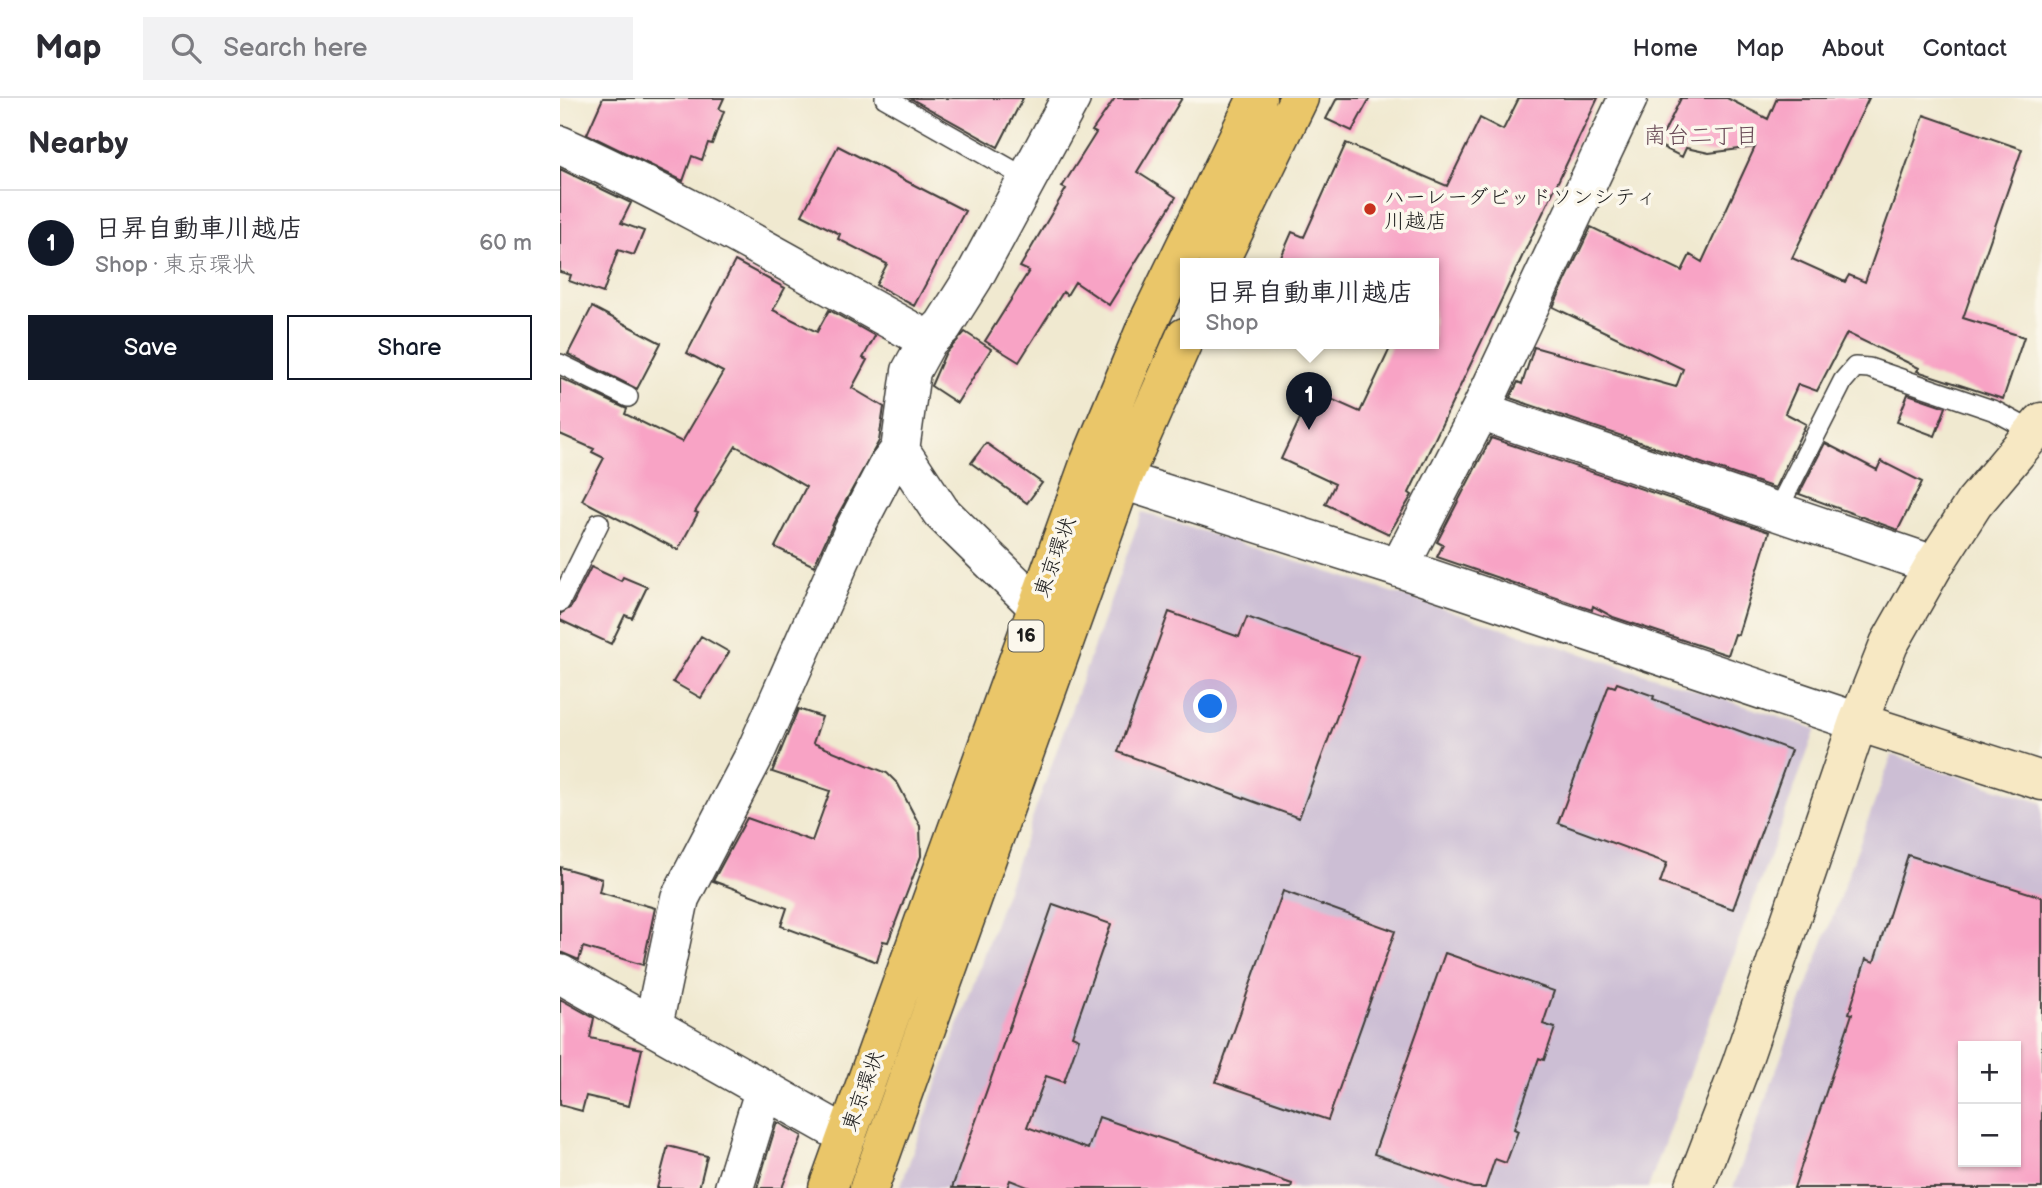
<!DOCTYPE html>
<html lang="en">
<head>
<meta charset="utf-8">
<style>
	body { margin:0; font-family:"Balsamiq Sans","Klee One",sans-serif; background:#f2f2f3; color:#2b2b33 }
	.controls { position:absolute; right:21px; bottom:21px; display:grid; overflow:hidden; border-radius:0px; box-shadow:0 2px 5px #0004 }
	.controls button { width:63px; height:63px; display:grid; place-items:center; padding:0; border:0; border-bottom:2px solid #e1e1e2; background:#fff; color:#2b2b33; font:35px sans-serif }
	.you { position:absolute; left:651px; top:609px; width:24px; height:24px; margin:-18px; border:5px solid #fff; border-radius:50%; background:#1a73e8; box-shadow:0 0 0 10px #1a73e833 }
	.badge { display:grid; place-items:center; width:46px; height:46px; border-radius:50%; background:#111827; color:#fff; font-size:23px; font-weight:700 }
	.pin { position:absolute; translate:-50% -58px; filter:drop-shadow(0 2px 4px #0008) }
	.pin::after { content:''; position:absolute; top:37px; width:24px; height:21px; background:inherit; clip-path:polygon(0 0,100% 0,50% 100%) }
	.popup { position:absolute; left:620px; top:160px; width:259px; height:91px; box-sizing:border-box; display:grid; place-content:center; border-radius:0px; background:#fff; filter:drop-shadow(0 2px 5px #0005); font-size:23px; white-space:nowrap; color:#7c7c81 }
	.popup b { font-size:26px; color:#2b2b33 }
	.popup::after { content:''; position:absolute; left:50%; top:100%; margin-left:-14px; border:14px solid transparent; border-top-color:#fff }
	.list { margin:0; padding:0; list-style:none }
	h2 { display:flex; justify-content:space-between; align-items:center; height:91px; margin:0; padding:0 28px; font-size:30px }
	h2 small { font-size:23px; font-weight:400; color:#7c7c81 }
	.list li { display:grid; grid-template-columns:46px 1fr auto; gap:21px; align-items:center; box-sizing:border-box; height:105px; padding:0 28px; border-top:2px solid #e1e1e2 }
	.list b { display:block; font-size:26px; white-space:nowrap }
	.list p { margin:0; font-size:23px; white-space:nowrap; color:#7c7c81 }
	.list em { font-size:23px; font-style:normal; color:#7c7c81 }
	.actions { display:flex; gap:14px; padding:21px 28px }
	.actions a { flex:1; padding:16px 0; border:2px solid #111827; border-radius:0px; text-align:center; font-size:24px; color:#111827 }
	.actions .main { background:#111827; color:#fff }
	.icon { flex:none; width:38px; height:38px; fill:none; stroke:currentColor; stroke-width:2; stroke-linecap:round; stroke-linejoin:round }
	.map { position:relative; flex:none; width:1482px; height:1090px; overflow:hidden }
	header { display:flex; align-items:center; gap:42px; box-sizing:border-box; height:98px; padding:0 35px; background:#fff; border-bottom:2px solid #e1e1e2 }
	header strong { font-size:33px }
	nav { display:flex; gap:38px; margin-inline-start:auto; font-size:24px }
	.search { width:490px; height:63px; background:#f2f2f3; display:flex; align-items:center; gap:18px; box-sizing:border-box; padding:0 24px; border-radius:0px; color:#7c7c81; font-size:26px }
	main { display:flex }
	aside { flex:1; background:#fff }
	.map>svg:first-child { display:block }
</style>
</head>
<body>
<header>
<strong>Map</strong>
<div class="search"><svg class="icon" aria-label="search" viewBox="0 0 24 24"><circle cx="10" cy="10" r="6"/><path d="M15 15l6 6"/></svg>Search here</div>
<nav><a>Home</a><a>Map</a><a>About</a><a>Contact</a></nav>
</header>
<main>
<aside>
<h2>Nearby<small></small></h2>
<ul class="list">
<li><span class="badge">1</span><div><b>日昇自動車川越店</b><p>Shop · 東京環状</p></div><em>60 m</em></li>
</ul>
<div class="actions"><a class="main">Save</a><a>Share</a></div>
</aside>
<div class="map">
<svg width="1482" height="1090" viewBox="0 0 1482 1090">
	<rect width="100%" height="100%" fill="#fbf7ec"/>
	<filter id="ink" filterUnits="userSpaceOnUse"><feTurbulence type="fractalNoise" baseFrequency=".0143" numOctaves="2"/><feDisplacementMap in="SourceGraphic" scale="14" xChannelSelector="R" yChannelSelector="G"/><feConvolveMatrix kernelMatrix="1 2 1 2 8 2 1 2 1" color-interpolation-filters="sRGB"/></filter>
	<filter id="wash" filterUnits="userSpaceOnUse"><feTurbulence type="fractalNoise" baseFrequency=".00686" numOctaves="4" result="noise"/><feDisplacementMap in="SourceGraphic" scale="28" xChannelSelector="R" yChannelSelector="G"/><feGaussianBlur stdDeviation="1.57" result="paint"/><feColorMatrix in="noise" values="0 0 0 0 0 0 0 0 0 0 0 0 0 0 0 0 0 1.4 0 .05"/><feComposite in="paint" operator="in"/></filter>
	<g filter="url(#wash)">
		<rect width="100%" height="100%" fill="#f0e9d0"/>
		<path fill="#ccbed4" fill-rule="evenodd" d="M582,414l674,217 -168,459h-748z
			M1332,657l150,48v385h-309zM1403,948h53v116h-53z"/>
		<g id="blocks">
			<path fill="#f8a3c5" fill-rule="evenodd" d="M43,0h121l-5,11 5,2 -12,33 -4,-1 -6,17 -10,-4 -9,25 -96,-47z
				M350,0h113l-25,49z
				M555,0h67l-45,74 39,25 -67,108 -34,-23 -8,13 -4,-3 -44,70 -34,-21 44,-70 -9,-4 46,-78 -4,-2 34,-54 -4,-2z
				M777,0h33l-18,33 -26,-12z
				M959,0h79l-189,395 3,2 -23,39 -64,-30 10,-20 -54,-25 32,-68 47,21 32,-68h41v-80h-155l14,-32 12,5 42,-94 101,43 33,-68 23,12z
				M1121,0h46l41,21 9,-21h92l-77,160 53,24 4,-7 16,7 59,-167 98,34 -59,169 61,19 -21,62 -86,-28 2,-3 -72,-35 -30,58 -19,-7 -13,29 21,11 -31,64 -265,-90 8,-16 4,2 12,-37 142,40 7,-18 -130,-62 38,-80 91,44 8,-16 12,7 53,-115 -46,6 -23,-5 -4,9 -24,-12z
				M278,48l127,65 -51,95 -38,-21 11,-21 -49,-25 2,-5 -38,-19z
				M0,71l71,34 -10,20 23,8 -10,24 -16,-5 -15,43 -34,-12 2,-6 -11,-3z
				M175,163l50,27 -12,22 44,22 12,-22 46,26 -12,22 4,2 -15,28 32,19 -5,34 -45,81 -20,44 -39,-19 31,-60 -70,-41 -41,66 3,1 -20,37 -96,-50 22,-42 -12,-6 2,-3 -34,-15v-56l67,31 -2,5 57,28 41,-70 -36,-19z
				M32,209l69,36 -24,46 -69,-35z
				M405,234l26,17 -34,54 -26,-17 14,-32z
				M1348,296l38,13 -11,29 -38,-14z
				M931,340l278,94 -31,103 -3,-1 -7,21 -115,-38 -20,-11 -1,4 -155,-53 6,-12 -6,-3z
				M426,345l56,40 -15,20 -56,-40z
				M1265,345l52,27 4,-9 41,21 -24,48 -99,-36z
				M31,469l30,14 2,-4 24,10 -15,31 -7,-3 -14,29 -51,-24v-6l11,-7z
				M609,514l70,25 8,-20 112,40 -60,161 -181,-66z
				M141,538l28,16 -28,46 -28,-16z
				M1057,585l37,13 -1,3 138,51 -58,159 -73,-26 7,-20 -109,-40 51,-138 6,2z
				M238,611l24,8 -9,26 74,30 11,11 22,42 1,30 -33,86 -5,-1 -6,21 -96,-36 6,-18 -74,-27 34,-63 65,23 18,-50 -58,-19z
				M1348,757l134,42v291h-248l58,-174 -3,-1 17,-54 8,3zM1403,948h53v116h-53z
				M0,769l42,12 -3,13 56,16 -12,57 -60,-18 -4,13 -19,-8z
				M723,793l112,40 -67,189 -112,-38z
				M493,806l58,20 -39,112 7,3 -15,43 -18,-6 -19,51 61,22 11,-32 193,67 -1,4h-261l-20,-8 -3,8h-55z
				M885,855l109,38 -11,33 12,4 -11,32 -5,-2 -25,71 4,2 -12,32 -11,-4 -10,29h-12l-99,-34z
				M0,901l34,19 -4,20 52,11 -13,57 -43,-10 -4,15 -22,-6z
				M217,1024l25,14 -20,52h-25z
				M108,1048l39,10 -8,32h-42z"/>
		</g>
	</g>
	<g filter="url(#ink)">
		<use href="#blocks" fill-opacity="0" stroke="#3c3b37" stroke-width="2"/>
		<g fill="none" stroke-linecap="round" stroke-linejoin="round">
			<defs>
				<path id="lane" d="M325,0l141,80
					M0,266l68,33
					M1217,413l66,-130 12,-14 14,1 126,43 37,20
					M0,504l39,-79"/>
				<path id="street" d="M0,47c127,57 246,129 368,195
					M920,313l454,154
					M562,382l277,88 459,154
					M839,470l81,-157 148,-313
					M477,508l-96,-94 -41,-62 11,-79 17,-31 15,-14 31,-49 97,-179
					M0,876l287,162
					M93,928l27,-128 73,-140 100,-226 34,-65 13,-17
					M174,1090l30,-97"/>
				<path id="secondary" d="M1298,624l184,59
					M1134,1090l47,-123 117,-343 31,-78 45,-79 40,-62 68,-81"/>
				<path id="highway" d="M658,166l81,-166
					M268,1090l261,-724 58,-139 110,-227
					M309,1090l253,-708 63,-143"/>
			</defs>
			<use href="#lane" stroke="#3c3b37" stroke-width="22"/>
			<use href="#street" stroke="#3c3b37" stroke-width="41"/>
			<use href="#secondary" stroke="#3c3b37" stroke-width="41"/>
			<use href="#highway" stroke="#3c3b37" stroke-width="41"/>
			<use href="#lane" stroke="#fff" stroke-width="19"/>
			<use href="#street" stroke="#fff" stroke-width="38"/>
			<use href="#secondary" stroke="#f7e8c3" stroke-width="38"/>
			<use href="#highway" stroke="#eac669" stroke-width="38"/>
		</g>
	</g>
	<circle fill="#c8321e" stroke="#fbf7ec" stroke-width="2.5" cx="810" cy="111" r="7"/>
	<g text-anchor="middle" dominant-baseline="central" stroke-width="7" stroke-linejoin="round" paint-order="stroke">
		<rect fill="#fbf7ec" stroke="#5f5e5a" stroke-width="2" x="448.5" y="522.5" width="35" height="31" rx="5"/>
		<g font-size="19" font-weight="bold" fill="#1c1c1c">
			<text x="466" y="538">16</text>
		</g>
		<g font-size="21" fill="#1c1c1c" stroke="#fbf7ec" text-anchor="start">
			<text x="824" y="99">ハーレーダビッドソンシティ<tspan x="824" dy="24">川越店</tspan></text>
		</g>
		<g font-size="21" fill="#1c1c1c" stroke="#fbf7ec">
			<text transform="translate(495 459) rotate(-70)">東京環状</text>
			<text transform="translate(303 993) rotate(-70)">東京環状</text>
		</g>
		<g font-size="23" fill="#694b57" stroke="#fbf7ec">
			<text x="1141" y="38">南台二丁目</text>
		</g>
	</g>
</svg>
<div class="controls">
<button>+</button>
<button>−</button>
</div>
<div class="you"></div>
<div class="pin badge" style="left:749px;top:332px">1</div>
<div class="popup"><b>日昇自動車川越店</b>Shop</div>
</div>
</main>
</body>
</html>
